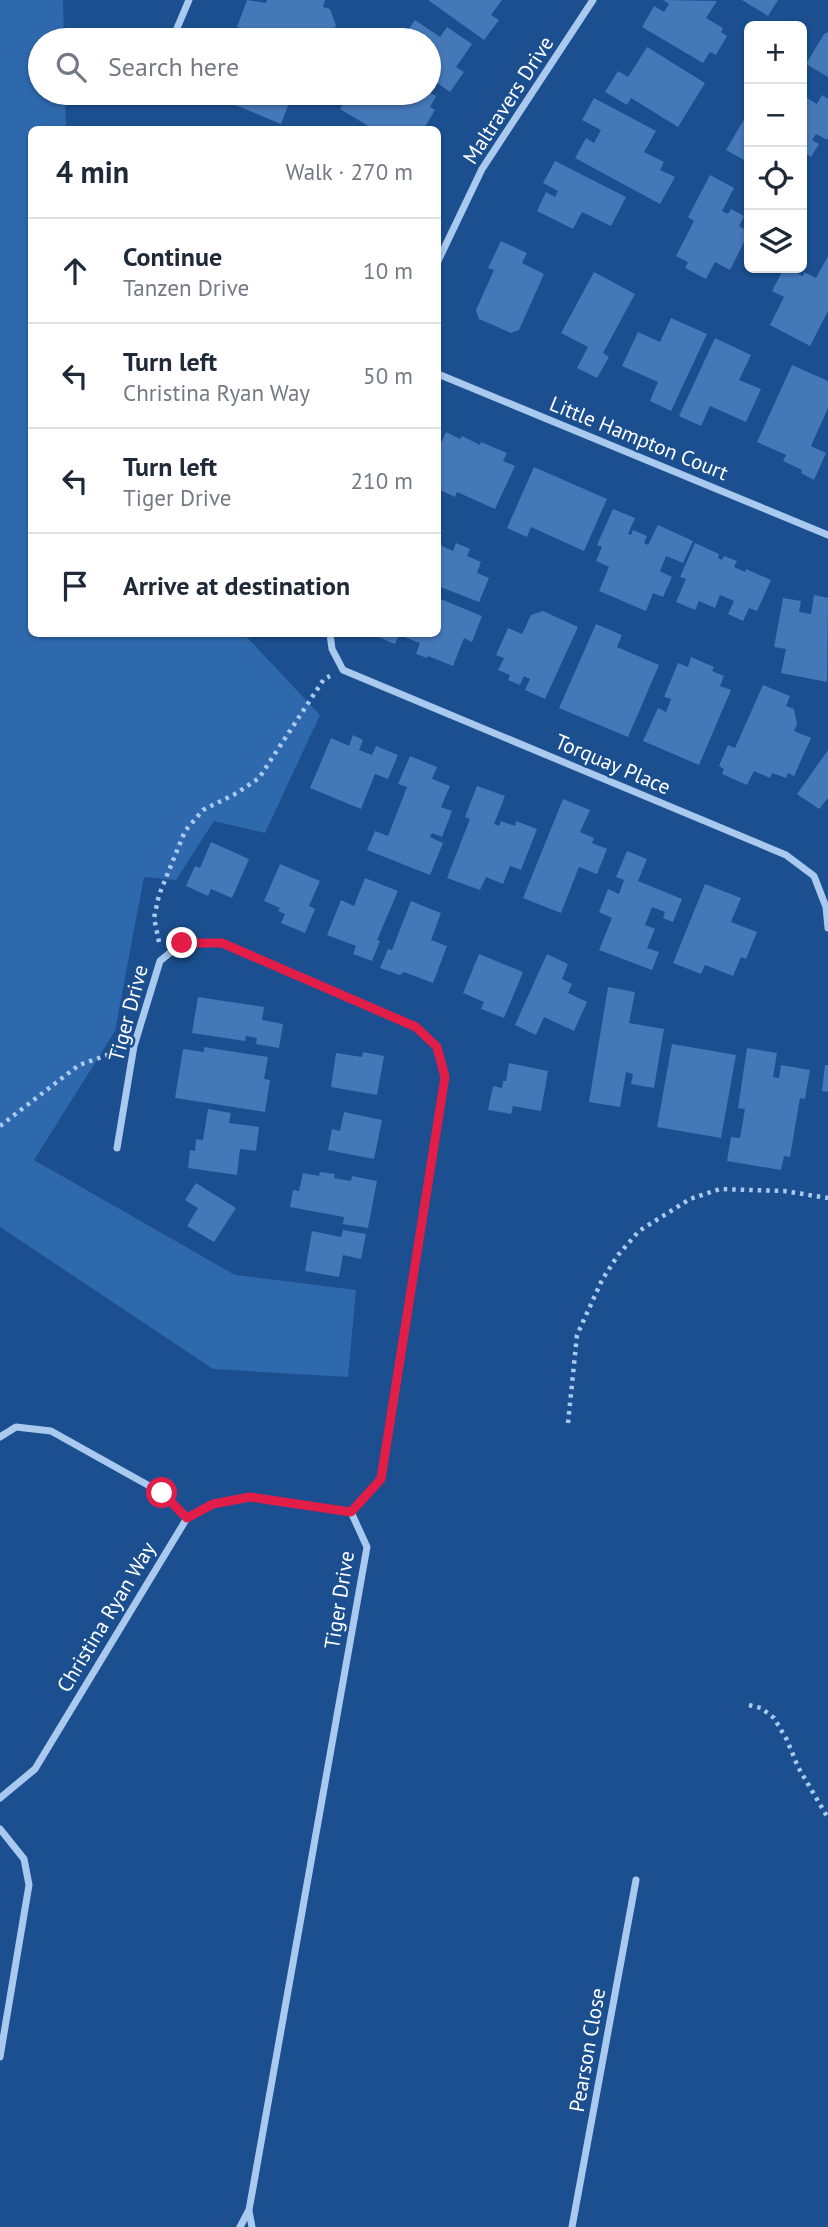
<!DOCTYPE html>
<html lang="en">
<head>
<meta charset="utf-8">
<style>
	body { margin:0; font-family:"PT Sans",sans-serif; background:#f6f6f7; color:#1f2937 }
	.controls { position:absolute; right:21px; top:21px; display:grid; overflow:hidden; border-radius:10px; box-shadow:0 2px 5px #0004 }
	.controls button { width:63px; height:63px; display:grid; place-items:center; padding:0; border:0; border-bottom:2px solid #e0e1e3; background:#fff; color:#1f2937; font:35px sans-serif }
	.stop { position:absolute; width:21px; height:21px; margin:-16px; border:5px solid #e11d48; border-radius:50%; background:#fff }
	.stop.end { background:#e11d48; border-color:#fff; box-shadow:0 2px 7px #0008 }
	.list { margin:0; padding:0; list-style:none }
	h2 { display:flex; justify-content:space-between; align-items:center; height:91px; margin:0; padding:0 28px; font-size:30px }
	h2 small { font-size:23px; font-weight:400; color:#747a83 }
	.list li { display:grid; grid-template-columns:46px 1fr auto; gap:21px; align-items:center; box-sizing:border-box; height:105px; padding:0 28px; border-top:2px solid #e0e1e3 }
	.list b { display:block; font-size:26px; white-space:nowrap }
	.list p { margin:0; font-size:23px; white-space:nowrap; color:#747a83 }
	.list em { font-size:23px; font-style:normal; color:#747a83 }
	.icon { flex:none; width:38px; height:38px; fill:none; stroke:currentColor; stroke-width:2; stroke-linecap:round; stroke-linejoin:round }
	.map { position:relative; flex:none; width:828px; height:2227px; overflow:hidden }
	.search { position:absolute; background:#fff; box-shadow:0 2px 5px #0004; left:28px; top:28px; width:413px; height:77px; display:flex; align-items:center; gap:18px; box-sizing:border-box; padding:0 24px; border-radius:38px; color:#747a83; font-size:26px }
	.panel { position:absolute; background:#fff; box-shadow:0 2px 5px #0004; left:28px; top:126px; width:413px; height:511px; border-radius:10px }
	.map>svg:first-child { display:block }
</style>
</head>
<body>
<div class="map">
<svg width="828" height="2227" viewBox="0 0 828 2227">
	<rect width="100%" height="100%" fill="#1b4f8f"/>
	<path fill="#2e69ad" d="M0,0h63l1,40h-24v53h25l1,36 -34,1v504h212l76,81 -55,118 -51,-12 -38,59 -32,-3 -29,154 -81,129 201,115 121,15 -8,87 -135,-8 -213,-142z"/>
	<path fill="#4478b7" d="M247,0l19,3 1,-3h58l-2,7 7,2 6,16 -6,15h-58l-35,-13z
		M428,0h74l-11,15 8,5 -15,20z
		M663,0l54,1 -11,17 17,10 -2,4 6,4 -11,19 -6,-3 -7,11 -61,-36 12,-21 10,6 5,-8z
		M742,0h36l-10,16z
		M415,20l25,17 7,-10 25,17 -16,23 8,5 -14,20 -20,-14 4,-5 -5,-3v-30h-28z
		M828,32v45l-22,-13 18,-30z
		M647,47l58,36 -27,44 -47,-29 -4,7 -22,-13 13,-21 10,6z
		M232,93h61l-12,31 -53,-22z
		M350,93h80l6,3 -6,11 5,3 -12,20h-48l-35,-21z
		M802,95l15,9 5,-9 6,4v39l-1,2 -11,-6 -4,6 7,4 -8,13 -5,-3 -4,6z
		M594,98l62,33 -12,21 20,10 -4,8 15,7 -15,27 -85,-46 11,-20 8,5 7,-13 -19,-10z
		M746,116l3,1v35l-5,8 -18,-10z
		M555,161l71,36 -15,29 -29,-14 -9,17 -36,-18 9,-19 9,5 3,-6 -15,-8z
		M710,175l24,13 -12,23 6,3 3,-5 13,7 -5,10 10,6 -19,38 -15,-8 -9,17 -21,-11 3,-6 -12,-6 18,-35 -6,-4z
		M501,241l26,12 -5,10 22,11 -25,56 -8,3 -32,-14 -3,-9 18,-40 -6,-2z
		M828,256v55l-18,35 -40,-21 14,-28 -12,-6 12,-23 19,8 1,-4 12,6z
		M594,272l41,22 -32,59 6,4 -12,21 -20,-10 11,-21 -27,-14z
		M671,318l36,16 -36,77 -21,-10 8,-19 -36,-16 16,-34 22,10z
		M715,338l36,17 -12,25 22,9 -15,33 -36,-16 -9,20 -22,-10z
		M792,365l36,16v27l-17,38 15,7 -12,27 -13,-7 1,-3 -19,-9 3,-6 -29,-13z
		M446,432l14,7 2,-3 18,9 1,-3 26,11 -4,8 12,5 -20,43 -38,-17 -2,5 -17,-8v-39z
		M534,467l73,32 -23,52 -53,-24 -4,10 -20,-9z
		M613,509l22,9 -7,16 3,1 2,-5 14,6 -3,7 4,2 10,-20 35,16 -10,22 -17,-7 -6,15 12,6 -9,20 -10,-4 -7,18 -47,-20 10,-24 -13,-6 6,-14 -5,-2z
		M456,543l14,6 -3,7 14,6 -4,11 12,5 -10,24 -41,-16v-42l15,7z
		M695,543l24,11 -1,4 4,2 2,-4 13,5 -3,6 11,5 1,-3 25,11 -14,31 -8,-3 -6,13 -15,-7 6,-13 -14,-6 -5,13 -16,-7 -4,9 -19,-8 10,-23 -6,-2z
		M814,595l14,3 -1,84 -46,-9 5,-24 -12,-2 9,-49 18,3 -2,11 12,2z
		M438,598l44,18 -10,26 -8,-4 -11,28 -25,-10 -1,2 -11,-4 4,-11 -21,-8 -4,9 -19,-8 1,-2h61z
		M543,611l35,16 -33,72 -20,-9 5,-11 -6,-3 -4,9 -12,-5 2,-5 -12,-5 6,-12 -8,-3 12,-27 14,6 9,-19z
		M596,624l26,11 -5,12 42,18 -31,72 -69,-29z
		M691,657l23,10 -2,4 12,5 -4,10 11,4 -32,75 -56,-24 15,-33 8,4 5,-13 -7,-2 14,-34 10,4z
		M763,685l27,11 -4,10 8,3 3,15 -3,7 17,7 -17,38 -6,-3 -2,5 -14,-5 -2,5 -16,-7 -7,14 -25,-11 2,-5 -5,-3 9,-21 7,3z
		M353,735l10,5 -4,10 13,5 4,-9 22,9 -10,24 -13,-5 -14,35 -51,-21 21,-50 18,8z
		M828,750v48l-9,11 -22,-15z
		M410,756l27,11 -5,12 18,7 -9,21 11,4 -10,26 -10,-4 -2,4 13,6 -13,32 -63,-25 8,-19 13,5 19,-49 -9,-3z
		M477,786l28,10 -11,28 5,2 2,-5 14,5 1,-5 21,8 -16,41 -11,-4 -7,18 -17,-7 -6,13 -33,-12 23,-59 -5,-2z
		M563,799l27,11 -10,22 14,6 -2,5 15,6 -10,25 -18,-7 -18,46 -38,-15z
		M211,842l38,17 -17,39 -21,-9 -3,7 -22,-10 9,-20 5,2z
		M627,851l20,8 -9,22 44,18 -9,23 -10,-4 2,-6 -13,-5 -7,18 10,4 -8,19 12,4 -7,18 -53,-20 13,-32 -13,-6 9,-23 11,5 5,-14 -8,-3z
		M280,864l40,17 -11,25 6,3 -10,24 -24,-10 4,-9 -7,-3 2,-3 -16,-7z
		M365,878l33,13 -21,49 3,1 -8,20 -19,-7 3,-8 -29,-11 14,-35 13,6z
		M705,884l36,14 -10,24 26,10 -11,27 -5,-2 -8,19 -28,-11 -4,9 -28,-11z
		M411,901l30,12 -10,27 16,6 -14,37 -29,-11 -4,3 -20,-7 8,-19 4,1z
		M479,954l44,18 -19,46 -23,-9 3,-7 -21,-9z
		M547,954l21,10 -6,15 10,5 -4,9 19,9 -13,29 -30,-14 -8,18 -21,-10z
		M608,987l27,5 -6,31 35,6 -10,59 -23,-4 2,-10 -7,-2 -6,35 -31,-5z
		M198,997l66,10 -2,13 21,4 -4,24 -23,-4 1,-6 -11,-2 -1,5 -53,-8z
		M672,1044l64,11 -15,83 -64,-11z
		M204,1047l64,10 -4,22 6,1 -5,32 -90,-14 8,-49 21,3z
		M747,1048l30,5 -4,24 6,1 2,-13 29,5 -5,29 -5,-1 -10,59 -6,-1 -3,14 -54,-9 4,-24 9,1 5,-29 -7,-1z
		M363,1052l21,4 -7,39 -46,-8 5,-34 26,4z
		M509,1063l39,8 -7,40 -28,-5 -2,8 -23,-4 5,-24 9,2 1,-7h3z
		M825,1065h3v27l-6,-1z
		M208,1109l23,4 -2,10 30,4 -3,24 -16,-2 -3,26 -49,-7 2,-18 5,1 1,-12 7,1z
		M344,1112l38,8 -8,39 -46,-9 4,-21 8,2z
		M320,1172l15,2 -1,4 17,3 1,-5 25,5 -9,47 -25,-4 1,-7 -54,-10 3,-17 6,1 4,-18 16,3z
		M196,1183l40,25 -22,34 -27,-16 11,-18 -13,-8z
		M343,1230l23,4 -5,25 -18,-4 -4,22 -34,-6 7,-40 29,6z"/>
	<g fill="none" stroke-linecap="round" stroke-linejoin="round">
		<path stroke="#a9c9ee" stroke-width="4.5" stroke-dasharray="3.5 5" stroke-linecap="butt" d="M159,942l-5,-24 5,-23 26,-64 18,-21 34,-17 22,-15 65,-99 6,-3
			M0,1126l79,-61 40,-14
			M568,1423l9,-88 25,-55 16,-25 21,-24 51,-32 30,-10 64,2 44,7
			M749,1705l12,3 13,10 13,22 11,27 30,51"/>
		<path stroke="#a9c9ee" stroke-width="7" d="M172,40l17,-40
			M438,261l44,-92 111,-169
			M438,374l390,161
			M330,634l2,15 11,21 443,185 28,21 12,31 2,21
			M117,1148l17,-102 26,-85 22,-18h40l194,84 21,20 8,30 -64,402 -30,33 16,35 -118,663 -9,17
			M0,1437l16,-10 35,4 111,62 25,25
			M0,1798l35,-29 152,-251 26,-14 37,-7 101,15
			M0,1829l24,30 5,26 -29,172
			M249,2211l3,16
			M572,2227l64,-347"/>
	</g>
	<g fill="none" stroke-linecap="round" stroke-linejoin="round">
		<path stroke="#e11d48" stroke-width="9" d="M162,1493l25,25 26,-14 37,-7 101,15 30,-33 64,-402 -8,-30 -21,-20 -194,-84h-40"/>
	</g>
	<g text-anchor="middle" dominant-baseline="central" stroke-width="5" stroke-linejoin="round" paint-order="stroke">
		<g font-size="21" fill="#fff" stroke="#1b4f8f">
			<text transform="translate(508 100) rotate(-57)">Maltravers Drive</text>
			<text transform="translate(639 438) rotate(22)">Little Hampton Court</text>
			<text transform="translate(613 764) rotate(23)">Torquay Place</text>
			<text transform="translate(128 1013) rotate(-75)">Tiger Drive</text>
			<text transform="translate(339 1600) rotate(-81)">Tiger Drive</text>
			<text transform="translate(106 1617) rotate(-59)">Christina Ryan Way</text>
			<text transform="translate(587 2050) rotate(-80)">Pearson Close</text>
		</g>
	</g>
</svg>
<div class="controls">
<button>+</button>
<button>−</button>
<button><svg class="icon" aria-label="locate" viewBox="0 0 24 24"><circle cx="12" cy="12" r="6"/><path d="M12 2v4M12 18v4M2 12h4M18 12h4"/></svg></button>
<button><svg class="icon" aria-label="layers" viewBox="0 0 24 24"><path d="M12 4l9 5-9 5-9-5zM3 14l9 5 9-5"/></svg></button>
</div>
<div class="stop" style="left:162px;top:1493px"></div>
<div class="stop end" style="left:182px;top:943px"></div>
<div class="search"><svg class="icon" aria-label="search" viewBox="0 0 24 24"><circle cx="10" cy="10" r="6"/><path d="M15 15l6 6"/></svg>Search here</div>
<section class="panel">
<h2>4 min<small>Walk · 270 m</small></h2>
<ul class="list">
<li><svg class="icon" aria-label="ahead" viewBox="0 0 24 24"><path d="M12 20V5M6 11l6-6 6 6"/></svg><div><b>Continue</b><p>Tanzen Drive</p></div><em>10 m</em></li>
<li><svg class="icon" aria-label="left" viewBox="0 0 24 24"><path d="M17 20v-9H6M10 6l-5 5 5 5"/></svg><div><b>Turn left</b><p>Christina Ryan Way</p></div><em>50 m</em></li>
<li><svg class="icon" aria-label="left" viewBox="0 0 24 24"><path d="M17 20v-9H6M10 6l-5 5 5 5"/></svg><div><b>Turn left</b><p>Tiger Drive</p></div><em>210 m</em></li>
<li><svg class="icon" aria-label="arrive" viewBox="0 0 24 24"><path d="M6 21V4h12l-3 4 3 4H6"/></svg><div><b>Arrive at destination</b></div></li>
</ul>
</section>
</div>
</body>
</html>
